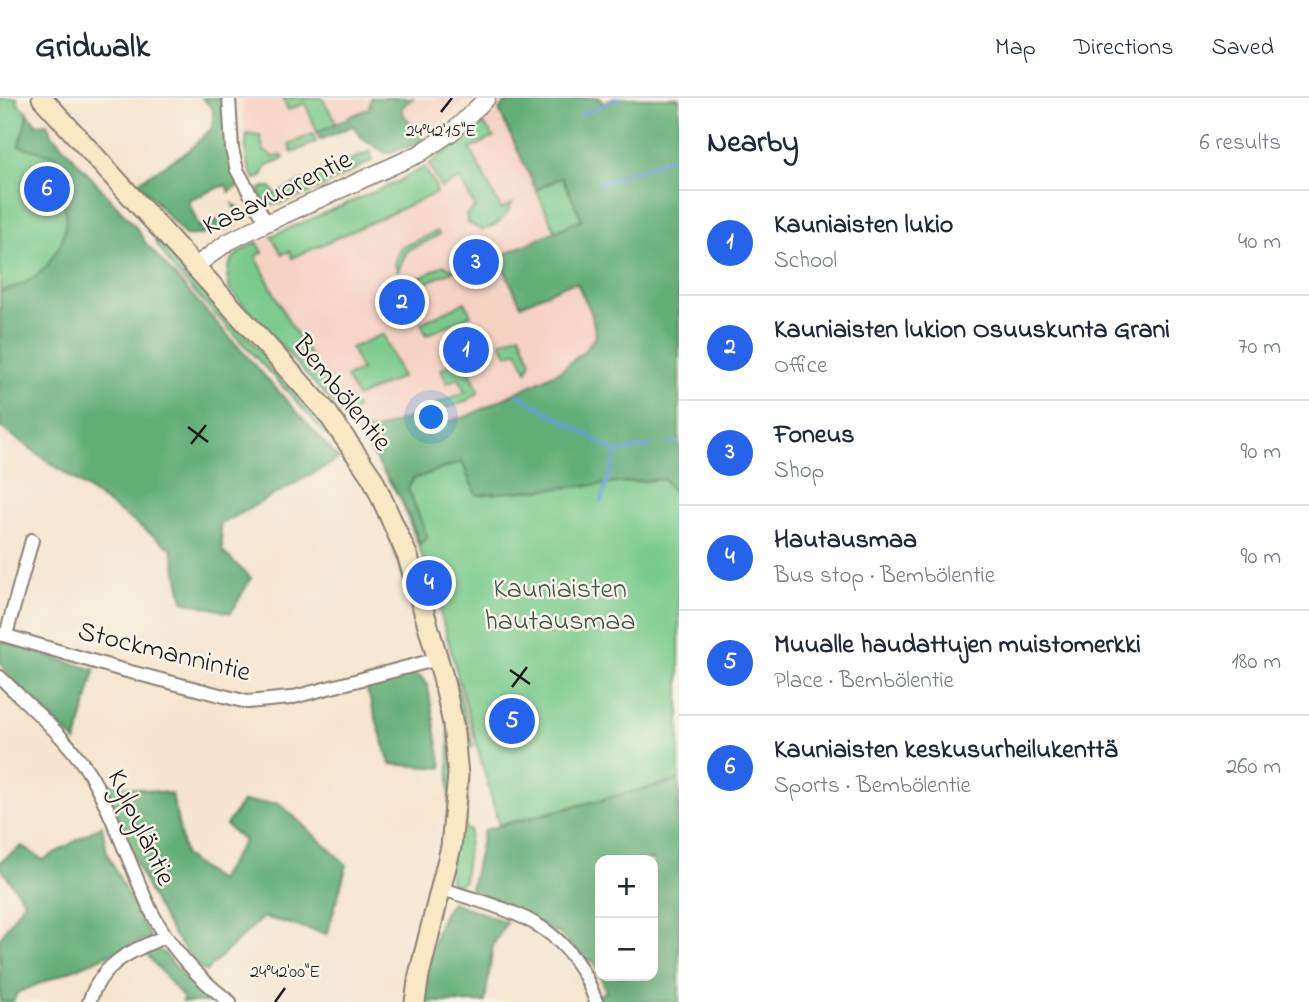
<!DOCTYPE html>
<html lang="en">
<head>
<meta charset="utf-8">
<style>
	body { margin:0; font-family:"Indie Flower",sans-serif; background:#f2f2f3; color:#1f2937 }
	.controls { position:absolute; right:21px; bottom:21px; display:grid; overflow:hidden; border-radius:14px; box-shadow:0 7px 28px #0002 }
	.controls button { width:63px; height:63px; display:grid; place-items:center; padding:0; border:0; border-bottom:2px solid #e0e1e3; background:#fff; color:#1f2937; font:35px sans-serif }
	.you { position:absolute; left:432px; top:320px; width:24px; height:24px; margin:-18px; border:5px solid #fff; border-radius:50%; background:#1a73e8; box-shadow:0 0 0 10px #1a73e833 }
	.badge { display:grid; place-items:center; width:46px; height:46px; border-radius:50%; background:#2563eb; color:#fff; font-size:23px; font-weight:700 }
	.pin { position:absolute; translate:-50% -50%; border:4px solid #fff; box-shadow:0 2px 7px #0006 }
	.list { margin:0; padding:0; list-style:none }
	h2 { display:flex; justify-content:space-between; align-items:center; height:91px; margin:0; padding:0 28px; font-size:30px }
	h2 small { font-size:23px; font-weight:400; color:#747a83 }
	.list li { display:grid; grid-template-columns:46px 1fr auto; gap:21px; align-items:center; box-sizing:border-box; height:105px; padding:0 28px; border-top:2px solid #e0e1e3 }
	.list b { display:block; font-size:26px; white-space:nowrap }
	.list p { margin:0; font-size:23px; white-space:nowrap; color:#747a83 }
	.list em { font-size:23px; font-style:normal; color:#747a83 }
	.map { position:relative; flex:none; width:679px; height:904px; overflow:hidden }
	header { display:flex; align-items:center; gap:42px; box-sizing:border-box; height:98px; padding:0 35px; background:#fff; border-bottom:2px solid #e0e1e3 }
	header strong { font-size:33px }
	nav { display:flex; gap:38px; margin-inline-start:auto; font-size:24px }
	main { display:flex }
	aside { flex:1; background:#fff }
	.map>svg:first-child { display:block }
</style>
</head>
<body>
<header>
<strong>Gridwalk</strong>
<nav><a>Map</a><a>Directions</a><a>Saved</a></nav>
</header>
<main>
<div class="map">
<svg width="679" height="904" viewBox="0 0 679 904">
	<rect width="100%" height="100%" fill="#f7f3e8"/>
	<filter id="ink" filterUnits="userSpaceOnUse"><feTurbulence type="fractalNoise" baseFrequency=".0143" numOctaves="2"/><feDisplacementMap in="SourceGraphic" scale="14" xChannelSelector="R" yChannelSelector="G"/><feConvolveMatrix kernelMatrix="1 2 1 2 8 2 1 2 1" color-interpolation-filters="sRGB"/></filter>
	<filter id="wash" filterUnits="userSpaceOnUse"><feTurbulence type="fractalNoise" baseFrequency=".00686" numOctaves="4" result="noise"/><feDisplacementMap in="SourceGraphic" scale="28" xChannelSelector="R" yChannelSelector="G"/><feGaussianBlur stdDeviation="1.57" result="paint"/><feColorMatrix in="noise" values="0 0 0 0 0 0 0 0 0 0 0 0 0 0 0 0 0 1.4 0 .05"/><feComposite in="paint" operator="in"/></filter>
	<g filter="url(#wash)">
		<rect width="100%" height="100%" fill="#f5e5ce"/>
		<path fill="#f6d2c3" d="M242,0h129l-1,10 -53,24 3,8 -53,26 -6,11 -6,2 -8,-17z
			M413,0h54l-43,41 -22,-26v-6z
			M499,12l36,79 47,30 -84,39 23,47 44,-20 12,-2 14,29 5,24 -13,16 -23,19 -94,46 -32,8 -21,-9 -40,15 -10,-3 -4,6 -129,-144 -4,-12 2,-11 5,-9 18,-13 146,-63 33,-19 35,-24z"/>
		<path fill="#7aca8b" stroke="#4b7354" stroke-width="2" d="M0,0h17l1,6 10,9 -2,9 116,124 -142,87z
			M283,0h39l15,25 -20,9 -12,-29 -17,7z
			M483,25l11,14 -24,12 31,60 11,-5c-8,15 -14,21 -30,26l-14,-7 -2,-8 9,-8 -15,-28 -19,9 -12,-24 36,-25z
			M247,36l13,2 4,15 10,6 7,-2 3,3 -17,8 -6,11 -6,2c-10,-14 -11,-29 -8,-45z
			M313,36l3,8 -24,11 -3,-9z
			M370,53l3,9c-23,12 -84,48 -107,45l-7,-15 5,-3h7l4,7z
			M424,69l12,20v6l-144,65 -2,-7 -8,3 -11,-18 126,-54z
			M562,79l20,42 -26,13 -20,-42z
			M437,133l2,4 -32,16 -9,20 -4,-8 6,-15z
			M157,141l165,179 22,34 -1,2 -54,-61 -115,-123 -19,-29z
			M257,144l6,10 -7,5 33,65 32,50 8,5 -4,3 15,21 7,-4 10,11 -6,8h-7l-114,-126c-8,-25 4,-38 27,-48z
			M443,167l12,5 -48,21 -1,-3 3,-8 13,-3z
			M465,204l6,13 -45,20 -5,-12z
			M383,236l19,43 -45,20 -11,-20 15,-7 -10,-22z
			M520,236l11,27 -4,10 -10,-20 -10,4 -6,-13z
			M464,260l14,31v4c-11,9 -32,19 -46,13l33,-14 -6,-14 -12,5 -6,-14z
			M463,363l14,34 188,-16 14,21v280l-180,45 -68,-246 -29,-77 11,-23z
			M391,441h2l34,111 -2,3z
			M455,580l18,69 -7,1 2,39 -3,42 5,1 -6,51 -6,4 -8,-3 -2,-202z"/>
		<path fill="#63ae77" stroke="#40654a" stroke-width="2" d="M202,0h21c1,30 4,59 17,87l-11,7 -3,-7 -38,15 11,27 38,-13 -4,-10 11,7c1,19 -44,25 -59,24l-47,-53 50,-31 25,-24v-18z
			M371,0h42l-11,9v6l22,26 -9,6 -29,8 -23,-14 -10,-13 -33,14 -3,-8 52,-24z
			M510,0h90l3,5 11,-5h65v402l-15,-21 -188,16 -14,-33 -49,17 -5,10 20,48 -8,7 -18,-43 -43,-67 4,-6 10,3 40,-15 21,9 32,-8 94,-46 23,-19 13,-16 -5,-24 -14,-29 -12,2 -44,20 -23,-48 84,-38 -20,-42 -26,13 -37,-80z
			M28,15l8,11 11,-1 5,11 83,92 12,19 192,214 -119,66 3,27 28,26 -20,35 -48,-12 -11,-52 -172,-122v-135l23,-8 13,-8 10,-9 15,-24 4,-15 1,-14 -7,-30 -7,-12 4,-16 -37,-10z
			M0,543l95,29 -19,72 -66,-64 -10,-16z
			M411,574l11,6 6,9 14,81 -52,-4 -26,-84z
			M679,682v222h-80l-2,-7 9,-3 -5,-16h52v-116h-53v114l-9,-15 -6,2 -25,-27 -90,-41 14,-63z
			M105,685l67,11 13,62 33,25 26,-40 -18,-16 16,-23 37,1 68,62 -20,69 -64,-17 -58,55c-53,-51 -74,-123 -100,-189z
			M102,727l5,28 33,67 11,17 -134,56 -4,9h-13v-64l24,-37 -24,-34v-5l22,-16 21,14z
			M452,804l55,20 -14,23 -8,57h-62c5,-29 9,-78 29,-100z
			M154,851l9,3 44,50h-25l1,-5 -40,-47z"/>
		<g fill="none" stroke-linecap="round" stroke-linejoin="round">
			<path stroke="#679dd4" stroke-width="3.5" d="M580,17l41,-17
				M598,87l81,-30
				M517,296l100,58
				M668,346l11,-2
				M601,403l16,-49 35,-6"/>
		</g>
	</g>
	<g filter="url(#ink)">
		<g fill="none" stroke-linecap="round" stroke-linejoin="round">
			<defs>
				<path id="minor" d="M229,0l3,51 5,21 29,52
					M0,536l119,35 128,33 43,-4 148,-39
					M6,537l26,-95
					M0,579c33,33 74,66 96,108 21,40 35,83 54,124 18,36 47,69 80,93
					M442,791c72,23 127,33 154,113
					M89,904c14,-41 41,-50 77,-66"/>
				<path id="tertiary" d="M194,169l34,-25 34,-17 157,-71 33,-22 35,-34"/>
				<path id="secondary" d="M42,0l284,313 47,68 35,78 35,120 10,47 5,51 -7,72 -32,128 -4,27"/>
			</defs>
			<use href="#minor" stroke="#888075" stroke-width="16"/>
			<use href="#tertiary" stroke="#888075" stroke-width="19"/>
			<use href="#secondary" stroke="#888075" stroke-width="23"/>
			<use href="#minor" stroke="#fff" stroke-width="12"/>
			<use href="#tertiary" stroke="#fff" stroke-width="16"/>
			<use href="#secondary" stroke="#f8e8c3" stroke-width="19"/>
		</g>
	</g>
	<path fill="none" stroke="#1c1c1c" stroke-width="2.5" d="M441,14l11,-14M188,329l20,15M191,346l15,-19M510,572l20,14M512,589l15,-20M275,904l10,-14"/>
	<g text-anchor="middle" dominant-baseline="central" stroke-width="5" stroke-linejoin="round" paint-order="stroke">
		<g font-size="28" fill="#1c1c1c" stroke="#f7f3e8">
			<text transform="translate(278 96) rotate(-26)">Kasavuorentie</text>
			<text transform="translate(341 296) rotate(51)">Bembölentie</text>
			<text transform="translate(164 555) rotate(14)">Stockmannintie</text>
			<text transform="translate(140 730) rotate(65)">Kylpyläntie</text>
		</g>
		<g font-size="28" fill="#3d5943" stroke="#f7f3e8">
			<text x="560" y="492">Kauniaisten<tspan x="560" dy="32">hautausmaa</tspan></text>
		</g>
	</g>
	<g font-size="18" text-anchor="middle" fill="#1c1c1c" stroke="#f7f3e8" stroke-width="5" stroke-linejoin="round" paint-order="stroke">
		<text x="441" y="38">24°42'15"E</text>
		<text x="285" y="879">24°42'00"E</text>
	</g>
</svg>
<div class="controls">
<button>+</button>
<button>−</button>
</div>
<div class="you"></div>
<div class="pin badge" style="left:466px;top:252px">1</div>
<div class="pin badge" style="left:402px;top:204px">2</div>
<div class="pin badge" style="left:476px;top:164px">3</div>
<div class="pin badge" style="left:429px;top:485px">4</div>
<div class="pin badge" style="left:512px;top:623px">5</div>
<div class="pin badge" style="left:47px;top:91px">6</div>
</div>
<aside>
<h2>Nearby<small>6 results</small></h2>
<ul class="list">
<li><span class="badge">1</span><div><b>Kauniaisten lukio</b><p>School</p></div><em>40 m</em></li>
<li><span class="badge">2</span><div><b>Kauniaisten lukion Osuuskunta Grani</b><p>Office</p></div><em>70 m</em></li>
<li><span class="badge">3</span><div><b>Foneus</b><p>Shop</p></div><em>90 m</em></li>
<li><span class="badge">4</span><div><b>Hautausmaa</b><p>Bus stop · Bembölentie</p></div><em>90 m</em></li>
<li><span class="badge">5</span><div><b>Muualle haudattujen muistomerkki</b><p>Place · Bembölentie</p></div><em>180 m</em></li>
<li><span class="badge">6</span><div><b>Kauniaisten keskusurheilukenttä</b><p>Sports · Bembölentie</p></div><em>260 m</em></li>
</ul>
</aside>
</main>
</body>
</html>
